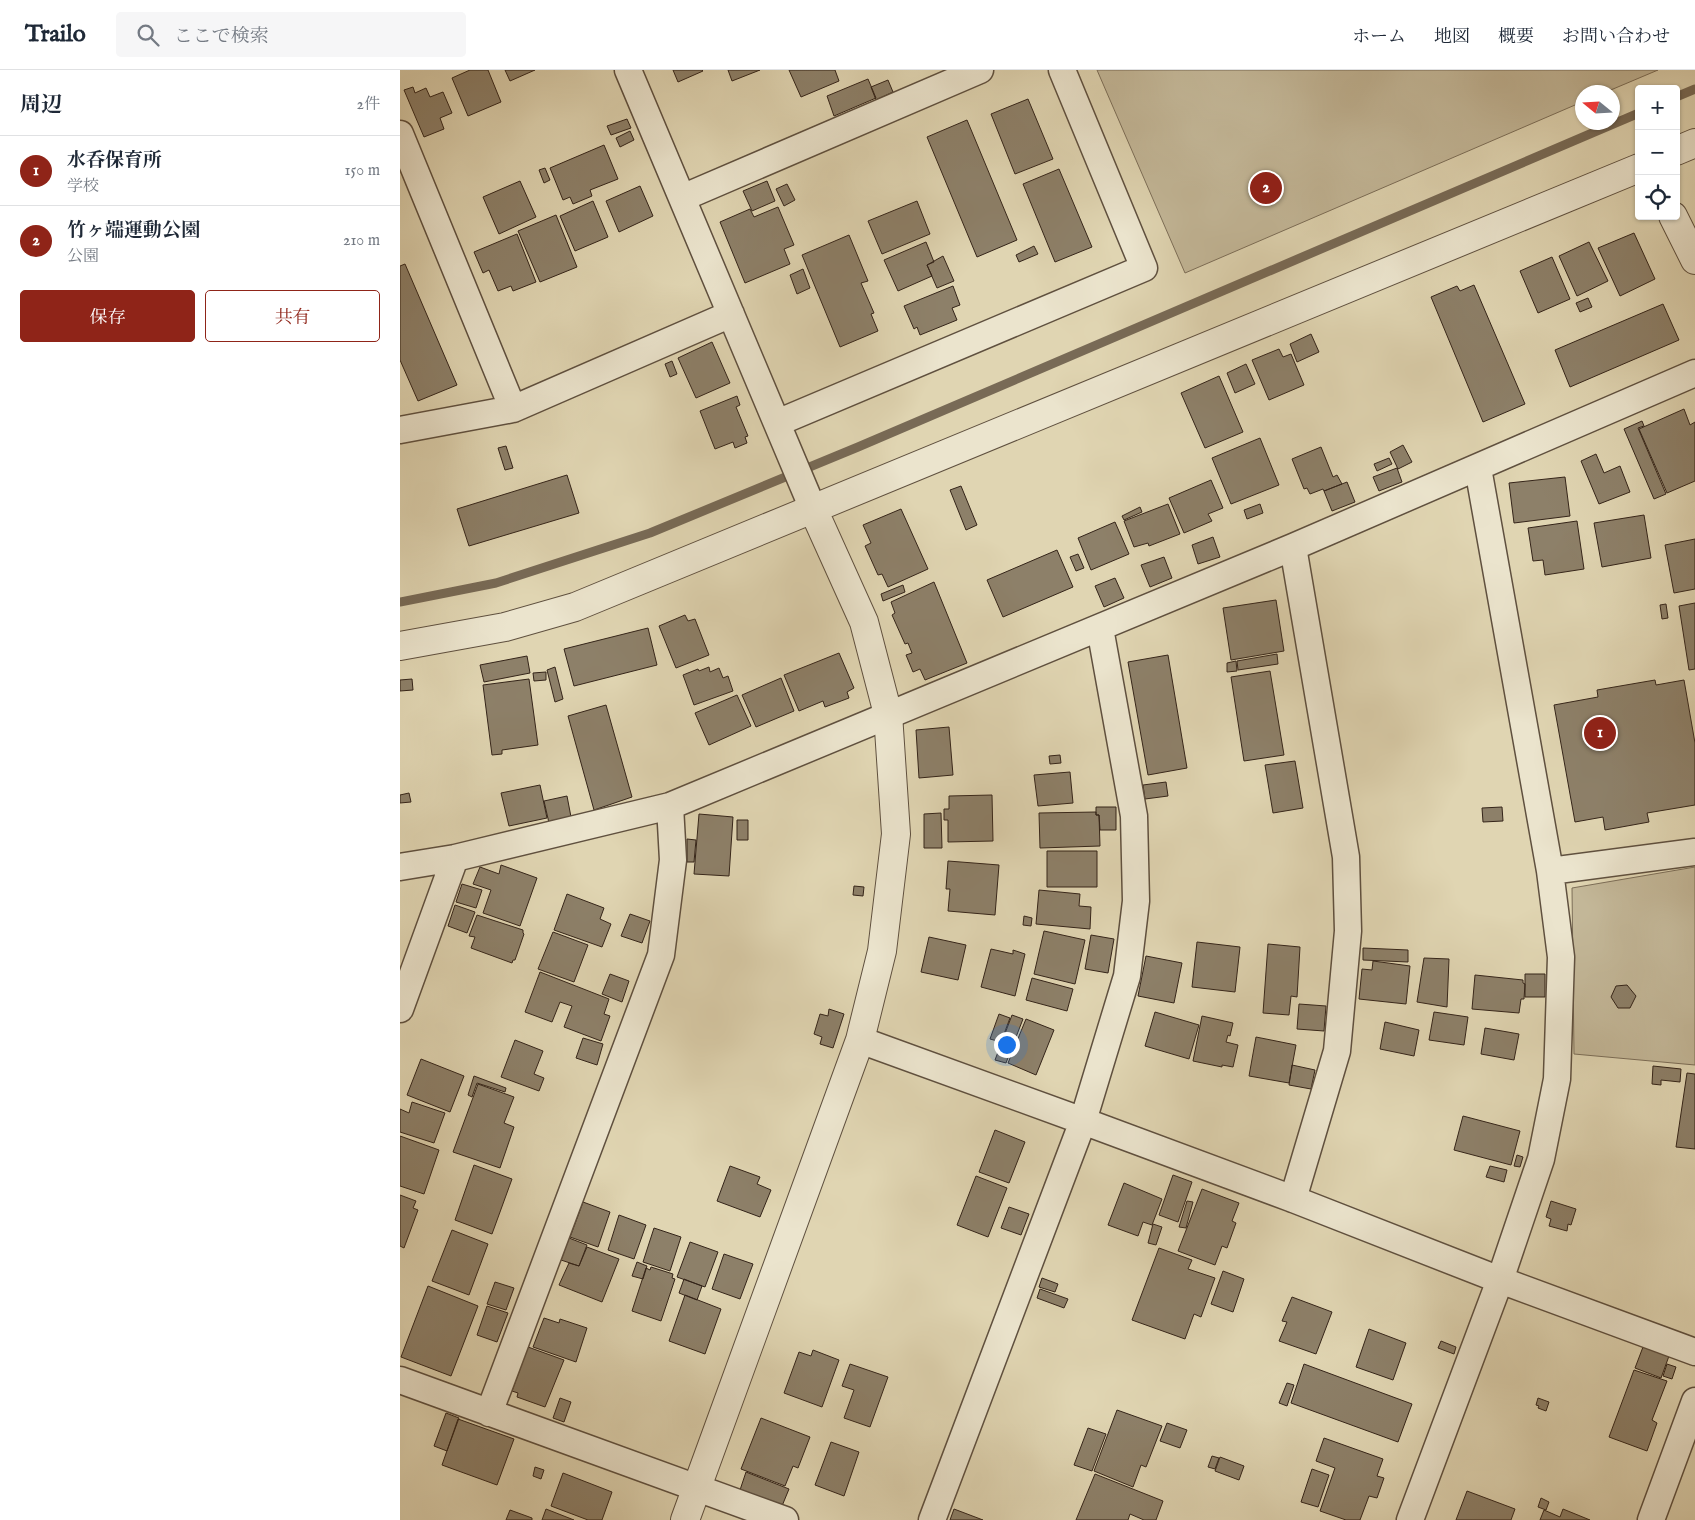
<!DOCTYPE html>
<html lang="ja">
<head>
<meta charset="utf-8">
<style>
	body { margin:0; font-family:"IM FELL English","Noto Serif JP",serif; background:#f6f6f7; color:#1f2937 }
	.controls { position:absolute; right:15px; top:15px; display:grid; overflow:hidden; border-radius:5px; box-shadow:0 1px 4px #0004 }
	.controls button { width:45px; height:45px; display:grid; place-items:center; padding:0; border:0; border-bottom:1px solid #e0e1e3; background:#fff; color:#1f2937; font:25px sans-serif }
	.compass { position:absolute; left:1175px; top:15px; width:45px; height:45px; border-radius:50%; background:#fff; box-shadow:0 1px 4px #0004; rotate:288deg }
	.you { position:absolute; left:606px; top:974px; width:18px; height:18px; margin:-12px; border:4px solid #fff; border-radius:50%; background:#1a73e8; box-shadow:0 0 0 8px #1a73e833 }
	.badge { display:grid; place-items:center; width:32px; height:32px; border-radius:50%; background:#8f2418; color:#fff; font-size:16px; font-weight:700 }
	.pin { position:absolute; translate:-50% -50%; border:2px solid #fff; box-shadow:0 1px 5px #0006 }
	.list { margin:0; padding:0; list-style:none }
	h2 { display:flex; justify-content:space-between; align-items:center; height:65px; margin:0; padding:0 20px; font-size:21px }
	h2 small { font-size:16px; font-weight:400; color:#747a83 }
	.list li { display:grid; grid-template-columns:32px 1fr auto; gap:15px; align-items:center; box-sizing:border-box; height:70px; padding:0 20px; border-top:1px solid #e0e1e3 }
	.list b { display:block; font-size:19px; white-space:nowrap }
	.list p { margin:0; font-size:16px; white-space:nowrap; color:#747a83 }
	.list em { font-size:16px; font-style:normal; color:#747a83 }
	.actions { display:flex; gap:10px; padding:15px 20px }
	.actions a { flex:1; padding:11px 0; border:1px solid #8f2418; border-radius:5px; text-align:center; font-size:18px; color:#8f2418 }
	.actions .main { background:#8f2418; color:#fff }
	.icon { flex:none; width:28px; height:28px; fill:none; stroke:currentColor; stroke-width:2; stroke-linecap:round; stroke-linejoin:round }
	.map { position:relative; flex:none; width:1295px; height:1450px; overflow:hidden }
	header { display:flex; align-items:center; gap:30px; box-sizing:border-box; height:70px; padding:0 25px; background:#fff; border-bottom:1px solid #e0e1e3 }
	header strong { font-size:24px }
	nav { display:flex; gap:28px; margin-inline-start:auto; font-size:18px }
	.search { width:350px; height:45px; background:#f6f6f7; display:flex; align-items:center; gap:12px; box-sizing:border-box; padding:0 18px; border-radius:5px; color:#747a83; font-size:19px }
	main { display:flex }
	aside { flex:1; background:#fff }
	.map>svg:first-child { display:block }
</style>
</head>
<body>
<header>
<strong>Trailo</strong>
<div class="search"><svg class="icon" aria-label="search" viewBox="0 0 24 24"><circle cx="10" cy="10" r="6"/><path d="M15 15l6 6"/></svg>ここで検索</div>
<nav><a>ホーム</a><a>地図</a><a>概要</a><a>お問い合わせ</a></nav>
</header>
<main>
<aside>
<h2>周辺<small>2件</small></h2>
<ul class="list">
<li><span class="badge">1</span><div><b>水呑保育所</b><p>学校</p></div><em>150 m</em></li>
<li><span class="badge">2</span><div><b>竹ヶ端運動公園</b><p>公園</p></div><em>210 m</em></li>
</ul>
<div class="actions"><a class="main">保存</a><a>共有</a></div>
</aside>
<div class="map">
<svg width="1295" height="1450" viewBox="0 0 1295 1450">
	<rect width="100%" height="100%" fill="#e0d5b2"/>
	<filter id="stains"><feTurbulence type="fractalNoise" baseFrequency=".004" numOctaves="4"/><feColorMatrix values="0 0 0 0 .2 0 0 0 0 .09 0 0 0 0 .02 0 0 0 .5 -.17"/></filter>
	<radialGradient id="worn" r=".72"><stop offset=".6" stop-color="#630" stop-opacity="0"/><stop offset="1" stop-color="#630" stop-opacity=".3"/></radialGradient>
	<path fill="#c3b798" stroke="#7c6e58" d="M697,0h561l-52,22h-24v10l-397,171z
		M1295,797v198l-121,-11 -2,-166z"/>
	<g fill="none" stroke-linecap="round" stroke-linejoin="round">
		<path stroke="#786a56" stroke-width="9" d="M1276,27l19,-8
			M0,532l96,-19 154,-50 208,-86 781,-334"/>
	</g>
	<path fill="#8d8069" stroke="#342419" d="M70,0h18l13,32 -33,14 -16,-38z
		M105,0h30l-25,11z
		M273,0h29l1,1 -25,11z
		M328,0h32l-28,11z
		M389,0h46l4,11 -38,16z
		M468,9l8,19 -42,18 -7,-20z
		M488,10l5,12 -17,8 -5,-13z
		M13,17l2,6 11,-5 4,9 13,-5 9,21 -12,5 4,11 -20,8 -20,-47z
		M628,29l25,60 -38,15 -24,-60z
		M227,49l4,9 -20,7 -4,-9z
		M567,50l50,120 -40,17 -50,-120z
		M230,61l4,9 -14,7 -4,-9z
		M204,75l14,34 -28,11 2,6 -19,8 -3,-7 -7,3 -13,-32z
		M145,98l5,12 -6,3 -5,-13z
		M659,99l33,78 -37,15 -32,-78z
		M120,111l16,36 -37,17 -16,-37z
		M367,111l8,20 -23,10 -9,-20z
		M387,114l8,16 -11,6 -8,-17z
		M240,116l13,30 -34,16 -13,-31z
		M193,131l15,36 -33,14 -15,-35z
		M517,131l13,33 -48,20 -14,-33z
		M378,137l16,38 -10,4 6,15 -45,19 -25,-61 30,-13 4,8z
		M156,145l21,52 -37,15 -22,-51z
		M1234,163l21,46 -35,17 -22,-48z
		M117,164l19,48 -23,9 -2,-5 -13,5 -9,-21 -6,3 -9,-21z
		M449,165l19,46 -7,2 13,30 -3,1 7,17 -38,16 -38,-92z
		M526,172l8,20 -7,3 5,11 -34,15 -14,-31z
		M1189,172l19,39 -31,15 -18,-40z
		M634,176l4,8 -19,8 -3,-7z
		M543,186l11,25 -17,7 -10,-23z
		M1152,187l18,42 -32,14 -18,-42z
		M5,194l52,121 -39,16 -18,-41v-94z
		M403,199l7,19 -13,6 -7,-19z
		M1074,215l51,119 -42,18 -52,-125 26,-11 3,5z
		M553,216l7,19 -8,3 5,12 -37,15 -3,-8 -3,2 -10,-23z
		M1188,228l4,9 -12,5 -4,-9z
		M1263,234l16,36 -109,47 -15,-37z
		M911,264l8,18 -22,10 -7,-18z
		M312,272l18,41 -34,15 -18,-40z
		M879,279l4,8 8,-3 13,31 -35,15 -17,-40z
		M272,291l5,13 -7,3 -5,-13z
		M846,294l9,20 -20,9 -8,-20z
		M819,306l24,56 -38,16 -24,-55z
		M337,326l3,9 -4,2 12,29 -3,1 2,6 -12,5 -2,-6 -18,7 -15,-38z
		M1284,339l6,16 5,-3v59l-28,12 -28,-64z
		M1242,351l2,5 -6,2 28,66 -12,5 -30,-70z
		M860,368l19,47 -48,19 -19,-46z
		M1003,375l9,17 -14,7 -8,-17z
		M106,376l7,22 -8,2 -7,-22z
		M921,377l12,30 4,-2 5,9 -18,7 -1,-2 -13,5 -3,-6 -3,1 -12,-30z
		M1196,384l8,19 16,-7 10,26 -31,12 -18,-43z
		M989,388l3,6 -15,7 -3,-7z
		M997,398l5,14 -23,9 -6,-14z
		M167,405l12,38 -110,33 -12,-37z
		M1165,407l5,39 -56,7 -5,-40z
		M811,410l12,28 -15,6 4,7 -28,12 -15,-35z
		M947,412l8,20 -23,9 -8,-20z
		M561,416l16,39 -11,5 -16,-40z
		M768,434l12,30 -31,12 -1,-3 -14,4 -10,-26z
		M860,434l3,9 -16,6 -3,-9z
		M740,437l2,5 -18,8 -2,-4z
		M501,439l27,60 -40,18 -6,-13 -4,1 -13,-29 6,-3 -8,-18z
		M1244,445l7,43 -49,9 -8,-44z
		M1177,451l7,48 -39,6 -2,-15 -10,1 -5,-33z
		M715,452l14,32 -38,16 -13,-32z
		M813,467l7,20 -22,7 -6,-19z
		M1295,469v50l-21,4 -9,-48z
		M657,480l16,37 -70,30 -16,-37z
		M678,484l6,14 -8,3 -6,-14z
		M764,487l8,21 -22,9 -9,-22z
		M715,508l9,20 -20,9 -9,-21z
		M534,512l33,81 -42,17 -5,-11 -7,3 -7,-17 6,-2 -4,-10 -3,1 -13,-29 3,-2 -4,-11z
		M503,515l2,7 -22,9 -2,-7z
		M876,530l8,51 -53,9 -8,-52z
		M1295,533v66l-6,1 -10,-64z
		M1266,534l2,14 -6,1 -2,-14z
		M285,545l3,6 7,-2 14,36 -33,13 -17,-42z
		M248,558l9,37 -83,21 -10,-37z
		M439,583l15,35 -7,4 2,6 -24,9 -2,-6 -24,10 -15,-36z
		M877,584l1,10 -40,6 -1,-9z
		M768,585l19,113 -39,7 -20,-113z
		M127,586l3,17 -46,9 -4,-17z
		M836,591l1,10 -10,1v-9z
		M155,597l8,32 -8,3 -8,-32z
		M309,597l1,5 9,-4 4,10 5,-2 5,15 -39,14 -11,-30 15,-6 1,2z
		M870,601l14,84 -40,6 -13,-84z
		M146,602v8l-12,1 -1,-8z
		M381,608l13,33 -38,16 -14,-32z
		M12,609l1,11 -13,1v-11z
		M129,609l9,66 -36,5v4l-10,1 -9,-70z
		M1255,610l1,5 28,-5 11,63v62l-48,8 2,9 -44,8 -2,-13 -28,5 -21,-117 44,-8 -1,-7z
		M337,625l14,31 -42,19 -14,-32z
		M206,635l26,92 -38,13 -26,-94z
		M549,657l4,48 -34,3 -3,-48z
		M660,685l1,8 -11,1 -1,-8z
		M895,691l8,47 -30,5 -8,-48z
		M670,702l3,31 -35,3 -4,-31z
		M766,712l2,14 -23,3 -2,-14z
		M140,715l7,33 -38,8 -8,-33z
		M9,723l2,9 -11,1v-8z
		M592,725l1,46 -45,1v-22h-4v-11h5v-13z
		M167,726l4,21 -22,6 -5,-22z
		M696,737h20v23h-16l-1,-15h-3z
		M1102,737l1,14 -20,1 -1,-14z
		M696,742v3h3l1,31 -60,2 -1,-35z
		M541,743l1,35h-18v-34z
		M299,744l34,3 -4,59 -35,-2z
		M337,750h11v20h-11z
		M287,769l9,1 -2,22h-7z
		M647,781h50v36h-50z
		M548,791l51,4 -4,50 -47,-4 2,-22h-4z
		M101,795l36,13 -17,48 -37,-13 8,-23 -18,-6 7,-17 19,7z
		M62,814l20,6 -6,18 -20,-6z
		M454,816l10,1 -1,9 -10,-1z
		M639,820l41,4 -1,12 12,1 -1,22 -54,-5z
		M167,824l37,14 -4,11 11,5 -9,23 -48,-17z
		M55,835l20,7 -8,21 -19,-7z
		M230,844l20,7 -8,22 -21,-7z
		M77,845l46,15v3l1,1 -9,26h-2l-1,3 -41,-15 4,-11 -6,-1z
		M624,846l8,2 -1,8 -8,-1z
		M644,861l41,9 -10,44 -41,-10z
		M153,862l35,13 -14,37 -36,-13z
		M691,865l23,4 -6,34 -23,-4z
		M529,867l37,8 -8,35 -37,-8z
		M797,872l43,5 -5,45 -43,-5z
		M868,874l32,3 -3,50 -6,-1 -2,19 -26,-2z
		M963,878l45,2v12l-45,-2z
		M591,879l22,5v-4l12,4 -10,42 -34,-9z
		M746,886l36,7 -8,40 -36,-7z
		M1024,888l25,1 -2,48 -30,-5z
		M973,891l37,5 -4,38 -47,-5 3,-30 10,1z
		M140,902l69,27 -5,15 6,2 -9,25 -37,-14 8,-21 -12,-4 -8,20 -27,-10z
		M210,904l19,7 -7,21 -20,-8z
		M1125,904h20v23h-20z
		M1075,905l48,5v3l2,1 -1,15h-3l-2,14 -47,-4z
		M632,908l41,11 -6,22 -41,-11z
		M1227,915l9,11 -6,12h-12l-7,-11 5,-11z
		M899,934l27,2 -2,25 -27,-2z
		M429,939l15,5 -11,34 -13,-4 2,-7 -8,-3 6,-20 8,2z
		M755,942l44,13 -10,34 -44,-13z
		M1034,942l34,5 -4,28 -35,-5z
		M599,944l11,4 -9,24 -11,-3z
		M612,945l11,4 -17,44 -11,-3z
		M802,946l31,7 -3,13 -2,-1 -2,7 12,3 -5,22 -11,-2v2l-29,-6z
		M626,949l28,11 -18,45 -28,-12z
		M985,952l34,8 -5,26 -34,-7z
		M1085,958l34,6 -5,26 -33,-6z
		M856,967l40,8 -7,38 -40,-7z
		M183,968l20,6 -6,21 -21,-7z
		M115,970l28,11 -9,23 10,4 -5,13 -38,-14z
		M21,989l43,17 -14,36 -43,-17z
		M892,995l23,5 -4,19 -22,-4z
		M1253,996l28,3 -1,13 -19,-2v5l-9,-1z
		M1287,1003l8,1v75l-19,-2z
		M74,1006l32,12 -1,4 -28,-9 -5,14 -4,-2z
		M78,1014l36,13 -10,26 10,4 -14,41 -47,-16z
		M12,1032l33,11 -11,30 -34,-11v-23l9,4z
		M1063,1046l57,15 -9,34 -57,-15z
		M595,1060l30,12 -16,41 -30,-11z
		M0,1066l39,14 -15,44 -24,-8z
		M1117,1085l6,2 -3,10 -6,-1z
		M74,1095l38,14 -20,55 -37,-14z
		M330,1096l30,11 -3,7 14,6 -11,27 -43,-16z
		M1090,1096l17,4 -3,12 -18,-5z
		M773,1105l19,7 -14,40 -19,-7z
		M576,1106l31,12 -19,49 -31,-12z
		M724,1113l38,16 -10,26 -9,-3 -5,14 -30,-11z
		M802,1119l37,14 -7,18 4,2 -9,25 -5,-2 -7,19 -37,-14z
		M0,1125l16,6 -3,7 5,2 -14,38 -4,-2z
		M787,1131l6,1 -7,26 -7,-1z
		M1151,1131l25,8 -5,16 -3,-1 -1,7 -18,-5 2,-7 -5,-2z
		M183,1132l27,10 -12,35 -28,-10z
		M609,1137l20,7 -8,21 -20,-7z
		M219,1145l27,10 -12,34 -26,-9z
		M753,1154l9,3 -6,18 -8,-2z
		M254,1158l27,9 -11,34 -27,-9z
		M52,1160l36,14 -19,51 -37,-14z
		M169,1168l18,7 -8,21 -18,-6z
		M290,1172l28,10 -13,35 -28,-10z
		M187,1177l32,12 -17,43 -43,-17 10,-22 10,3z
		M759,1178l33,12 -4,9 27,9 -14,39 -7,-3 -9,25 -53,-19z
		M324,1184l29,10 -13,35 -28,-10z
		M237,1192l10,4 -4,13 -11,-3z
		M251,1197l22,7 -1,4 3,1 -14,42 -29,-10 14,-43 4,2z
		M823,1201l21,8 -11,33 -22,-8z
		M642,1208l16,6 -3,8 -16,-5z
		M284,1209l18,7 -5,14 -18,-7z
		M95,1212l19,6 -8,22 -19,-6z
		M28,1216l50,20 -27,70 -50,-19z
		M640,1219l28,10 -4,9 -27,-10z
		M285,1225l36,14 -16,45 -36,-13z
		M892,1227l40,15 -16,42 -37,-13 8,-19 -5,-1z
		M87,1236l21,7 -11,29 -20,-7z
		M144,1248l15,5 1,-4 27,9 -11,34 -43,-15z
		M969,1259l37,14 -13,37 -37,-13z
		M1041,1271l15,6 -2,7 -16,-6z
		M128,1277l36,13 -19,47 -28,-10 1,-4 -6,-2z
		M1243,1277l26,9 -8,22 -26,-10z
		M413,1280l26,10 -17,47 -38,-14 15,-41 12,4z
		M450,1294l38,13 -18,50 -26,-9 10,-28 -12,-4z
		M904,1294l108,40 -14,38 -107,-39z
		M1267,1294l9,3 -4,12 -9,-3z
		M1234,1300l33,11 -15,39 5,3 -10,28 -38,-14z
		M887,1313l7,2 -7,21 -8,-3z
		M160,1328l11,4 -7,20 -11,-4z
		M1138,1328l11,4 -3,9 -8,-3 1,-2 -3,-1z
		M717,1340l45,16 -16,41 -5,-2 -8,22 -39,-16z
		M46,1343l13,5 -12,33 -13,-5z
		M361,1348l49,19 -12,31 -5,-2 -8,20 -44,-17z
		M58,1349l56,20 -17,46 -55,-20z
		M767,1353l20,7 -7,18 -20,-7z
		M688,1358l18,6 -14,37 -18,-6z
		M924,1368l59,21 -6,17 7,2 -7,20 -8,-2 -9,24h-14l-26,-9 15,-43 -19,-7z
		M431,1372l28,10 -15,44 -29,-11z
		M812,1386l7,2 -4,11 -7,-2z
		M820,1387l24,9 -5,14 -24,-9z
		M135,1397l9,3 -3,9 -8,-3z
		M912,1399l17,6 -11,32 -17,-5z
		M346,1402l43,17 -7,17 -42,-16z
		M163,1403l49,19 -10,28h-14l-37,-14z
		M695,1404l68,27 -7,19h-12l-14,-6 -2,6h-52z
		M1067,1421l48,18 -4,11h-55z
		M1141,1428l8,4 -3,8 -8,-3z
		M146,1439l28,11h-32z
		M554,1439l29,11h-33z
		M1163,1439l27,11h-50l4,-10 16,7z
		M110,1440l22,8v2h-26z"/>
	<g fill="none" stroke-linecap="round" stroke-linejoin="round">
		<defs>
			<path id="minor" d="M228,0l185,439
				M0,64l113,275
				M282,128l298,-128
				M377,353l367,-155 -82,-198
				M0,360l113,-21 218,-95
				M893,477l53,310 2,74 -11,120 -44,148
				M0,797l55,-9 215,-52 623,-259 402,-174
				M1150,801l145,-19
				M0,939l55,-151
				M460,970l223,81 210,78 207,81 195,72
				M0,1310l385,140
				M89,1343l172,-458 12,-95 -3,-54
				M532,1450l151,-399 44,-145 9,-75 -2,-85 -34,-188
				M1010,1450l90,-240 41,-121 16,-80 4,-122 -11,-86 -72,-403
				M1251,1450l44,-119"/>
			<path id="tertiary" d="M1276,81l19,-8
				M1273,146l22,44
				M0,576l105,-19 70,-20 1064,-439
				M285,1450l175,-480 22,-89 14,-117 -8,-120 -24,-92 -51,-113"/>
		</defs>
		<use href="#minor" stroke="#5f503f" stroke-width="29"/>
		<use href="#tertiary" stroke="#5f503f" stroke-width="30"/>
		<use href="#minor" stroke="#ebe4cd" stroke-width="26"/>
		<use href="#tertiary" stroke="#ebe4cd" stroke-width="28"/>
	</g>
	<rect width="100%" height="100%" filter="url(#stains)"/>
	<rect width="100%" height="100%" fill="url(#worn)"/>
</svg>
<div class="controls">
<button>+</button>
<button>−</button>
<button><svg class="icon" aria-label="locate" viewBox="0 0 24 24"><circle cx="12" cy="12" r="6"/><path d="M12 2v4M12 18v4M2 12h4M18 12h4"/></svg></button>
</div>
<svg class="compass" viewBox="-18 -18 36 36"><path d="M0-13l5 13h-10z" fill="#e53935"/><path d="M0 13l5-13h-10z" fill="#747a83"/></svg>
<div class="you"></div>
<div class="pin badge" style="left:1200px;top:663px">1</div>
<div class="pin badge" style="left:866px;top:118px">2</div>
</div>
</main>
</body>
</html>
